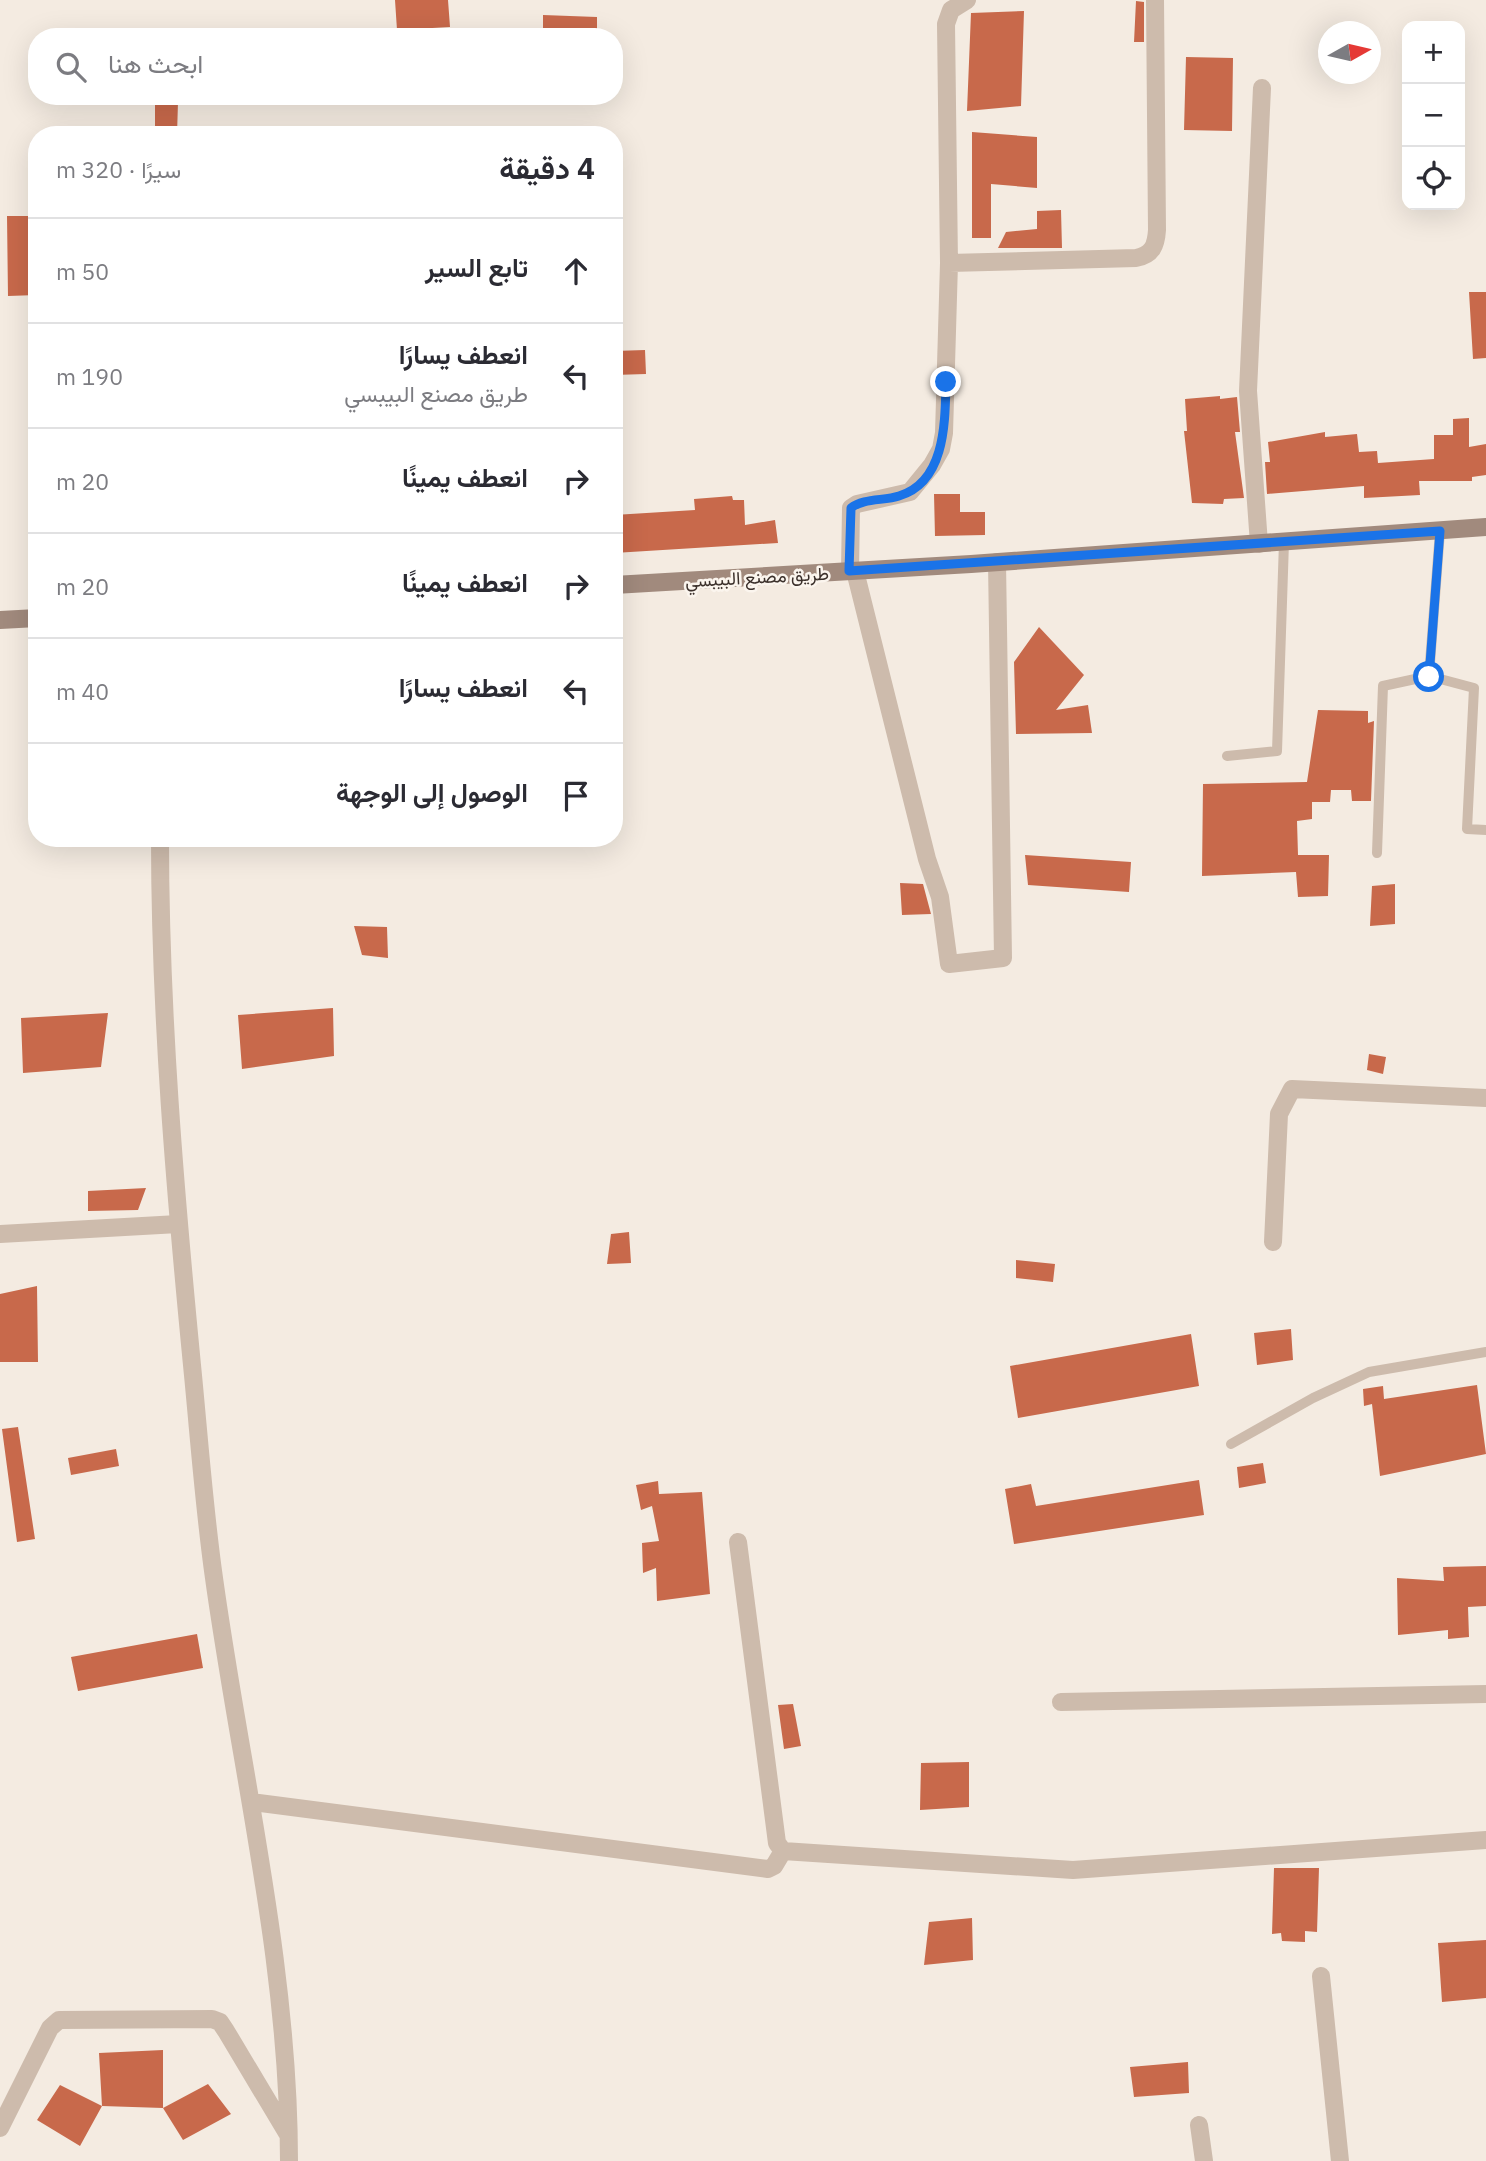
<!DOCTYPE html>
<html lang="ar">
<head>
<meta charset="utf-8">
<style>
	body { margin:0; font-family:"IBM Plex Sans",Vazirmatn,sans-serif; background:#f2f2f3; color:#2b2b33; direction:rtl }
	.controls { position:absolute; right:21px; top:21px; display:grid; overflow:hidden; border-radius:14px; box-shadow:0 7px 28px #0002 }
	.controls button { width:63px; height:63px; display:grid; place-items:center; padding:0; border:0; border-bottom:2px solid #e1e1e2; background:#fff; color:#2b2b33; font:35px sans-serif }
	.compass { position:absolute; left:1318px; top:21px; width:63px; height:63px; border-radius:50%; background:#fff; box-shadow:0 7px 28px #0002; rotate:82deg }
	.stop { position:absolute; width:21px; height:21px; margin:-16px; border:5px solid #1a73e8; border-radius:50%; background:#fff }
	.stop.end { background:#1a73e8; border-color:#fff; box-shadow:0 2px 7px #0008 }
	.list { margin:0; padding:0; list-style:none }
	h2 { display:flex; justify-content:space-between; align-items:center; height:91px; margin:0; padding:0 28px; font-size:30px }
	h2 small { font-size:23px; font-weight:400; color:#7c7c81 }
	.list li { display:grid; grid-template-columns:46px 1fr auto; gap:21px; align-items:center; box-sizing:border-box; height:105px; padding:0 28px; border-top:2px solid #e1e1e2 }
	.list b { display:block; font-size:26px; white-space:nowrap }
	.list p { margin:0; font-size:23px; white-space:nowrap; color:#7c7c81 }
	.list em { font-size:23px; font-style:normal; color:#7c7c81 }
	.icon { flex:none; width:38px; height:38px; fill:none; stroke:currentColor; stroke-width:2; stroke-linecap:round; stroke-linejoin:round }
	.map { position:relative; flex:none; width:1486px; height:2161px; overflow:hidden; direction:ltr }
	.search { position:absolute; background:#fff; box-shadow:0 7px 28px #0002; left:28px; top:28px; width:595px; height:77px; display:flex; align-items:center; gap:18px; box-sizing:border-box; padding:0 24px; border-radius:28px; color:#7c7c81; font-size:26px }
	.panel { position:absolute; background:#fff; box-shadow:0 7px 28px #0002; left:28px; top:126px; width:595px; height:721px; border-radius:28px; direction:rtl }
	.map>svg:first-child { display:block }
</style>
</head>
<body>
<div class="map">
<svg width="1486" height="2161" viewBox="0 0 1486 2161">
	<rect width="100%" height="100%" fill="#f4ebe1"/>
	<path fill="#c8694b" d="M395,0h53l2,27 -53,3z
		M1136,1l8,1v40h-10z
		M1024,11l-3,95 -54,5 4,-98z
		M543,15l54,2v20h-54z
		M1186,57l47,1 -1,73 -48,-1z
		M155,102h23l-1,33h-22z
		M972,132l65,5v51l-46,-4v54h-19z
		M1061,210l1,38h-64l8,-16 31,-3v-18z
		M7,216h30v79l-29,1z
		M1469,292h17v66l-13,1z
		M645,350l1,24 -32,1v-24z
		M1220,396v3l17,-2 3,35h-5l9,66 -20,1 -1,5 -31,-1 -8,-72h3l-2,-32z
		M1469,418v29l17,-3v31l-14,2v4h-53l1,14 -56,3v-12l-97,8 -2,-32h5l-2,-20 57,-10v5l32,-3 2,18 18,-1 1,12 56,-4v-24h19v-16z
		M934,494h26v18h25v23l-50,1z
		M732,496l1,4h11l1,25 30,-5 3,23 -164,10v-38l81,-5 -1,-11z
		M1039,627l45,48 -28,35 32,-5 4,28 -76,1 -2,-72z
		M1318,710l50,1v12l6,-2 -3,80h-19l-1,-11h-20l-1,12h-18v17l-15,2 1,34h31l-1,41 -30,1 -2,-25 -94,4 1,-92 104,-2z
		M1025,855l106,7 -2,30 -101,-7z
		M900,883l23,1 8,30 -29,1z
		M1395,884v40l-25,2 2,-40z
		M354,926l33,1 1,31 -26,-3z
		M333,1008l1,48 -92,13 -4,-54z
		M108,1013l-7,54 -78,6 -2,-55z
		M1369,1054l17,3 -3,17 -16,-4z
		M146,1188l-8,22 -50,1v-20z
		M629,1232l2,31 -24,1 4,-30z
		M1016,1260l39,4 -2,18 -37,-4z
		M37,1286l1,76h-38v-68z
		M1291,1329l2,31 -36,5 -3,-32z
		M1191,1334l8,52 -181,32 -8,-52z
		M1477,1385l9,69 -106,22 -8,-72 -8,2 -1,-17 20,-3 1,13z
		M18,1427l17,112 -18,3 -15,-113z
		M116,1449l3,17 -48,9 -3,-17z
		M1263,1463l3,20 -27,5 -2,-21z
		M1199,1480l5,35 -190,29 -9,-55 26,-5 5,22z
		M658,1481l1,13 43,-2 8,102 -53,7 -1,-33 -13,5 -1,-30 17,-2 -7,-35 -11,4 -5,-25z
		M1486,1566v40l-18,1 1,30 -21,2v-9l-50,5 -1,-57 47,3 -1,-14z
		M197,1634l6,34 -125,23 -7,-34z
		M793,1704l8,42 -17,3 -6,-44z
		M969,1762v45l-49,3 1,-47z
		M1274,1868h45l-2,64 -12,-1v11l-23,-1 -1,-8 -9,1z
		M972,1918l1,42 -49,5 5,-43z
		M1486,1940v58l-44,4 -4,-59z
		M163,2050v58l-61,-2 -3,-53z
		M1188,2062l1,31 -55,4 -4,-30z
		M208,2084l23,30 -48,26 -20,-32z
		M60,2085l42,21 -22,40 -43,-26z"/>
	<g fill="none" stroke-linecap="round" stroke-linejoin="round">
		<path stroke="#cdbbac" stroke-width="10" d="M1440,531l-11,145 45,12 -7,141 19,1
			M1227,756l50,-5 7,-209
			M1377,853l6,-167 46,-10
			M1231,1444l82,-46 56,-26 117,-20"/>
		<path stroke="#cdbbac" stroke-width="18" d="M949,263l187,-5c16,-3 20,-12 21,-28l-2,-230
			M1259,544l-11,-153 14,-303
			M850,571l1,-63 6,-4 53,-12 22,-27 9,-16 3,-16 5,-170 -3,-239 5,-14 16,-10
			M855,571l72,288 13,38 9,67 54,-6 -6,-396
			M160,838c0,176 15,352 32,527 7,71 12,143 22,213 27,195 75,386 75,583
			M0,1234l178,-10
			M1273,1242l6,-128 13,-25 194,9
			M738,1542l39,301 6,8 290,19 413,-30
			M1061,1702l425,-8
			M252,1802l516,67 6,-3 9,-15
			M1321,1976l19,185
			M1199,2125l5,36
			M0,2128l50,-100 9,-8 153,-1 8,3 6,9 61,102"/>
		<path stroke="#a18a7d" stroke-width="18" d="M614,585l357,-21 515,-37
			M0,620l37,-2"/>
	</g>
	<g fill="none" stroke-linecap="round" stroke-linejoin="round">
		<path stroke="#1a73e8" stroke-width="9" d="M946,382c-1,39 0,100 -47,114 -15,5 -36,2 -48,12l-2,63 591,-40 -11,146"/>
	</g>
	<g text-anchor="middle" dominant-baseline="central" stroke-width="5" stroke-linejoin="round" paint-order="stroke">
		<g font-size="18" fill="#3b302b" stroke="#fbf5ee">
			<text transform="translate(757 577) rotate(-3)">طريق مصنع البيبسي</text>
		</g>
	</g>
</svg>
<div class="controls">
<button>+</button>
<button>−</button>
<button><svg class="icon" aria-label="locate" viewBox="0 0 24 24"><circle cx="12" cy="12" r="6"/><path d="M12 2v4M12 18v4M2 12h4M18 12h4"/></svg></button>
</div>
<svg class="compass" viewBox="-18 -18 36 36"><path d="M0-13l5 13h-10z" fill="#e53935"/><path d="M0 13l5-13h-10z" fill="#7c7c81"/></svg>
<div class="stop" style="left:1429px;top:677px"></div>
<div class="stop end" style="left:946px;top:382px"></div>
<div class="search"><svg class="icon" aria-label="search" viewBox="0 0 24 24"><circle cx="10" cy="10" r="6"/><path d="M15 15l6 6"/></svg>ابحث هنا</div>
<section class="panel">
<h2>4 دقيقة<small>سيرًا · 320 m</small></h2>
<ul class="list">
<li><svg class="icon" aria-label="ahead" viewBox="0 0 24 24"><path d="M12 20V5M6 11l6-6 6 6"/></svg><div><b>تابع السير</b></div><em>50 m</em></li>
<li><svg class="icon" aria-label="left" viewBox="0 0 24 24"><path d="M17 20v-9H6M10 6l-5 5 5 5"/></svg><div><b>انعطف يسارًا</b><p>طريق مصنع البيبسي</p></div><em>190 m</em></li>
<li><svg class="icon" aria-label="right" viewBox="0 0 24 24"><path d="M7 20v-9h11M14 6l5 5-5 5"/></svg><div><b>انعطف يمينًا</b></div><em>20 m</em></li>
<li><svg class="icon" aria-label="right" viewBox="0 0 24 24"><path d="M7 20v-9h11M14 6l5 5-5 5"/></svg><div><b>انعطف يمينًا</b></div><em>20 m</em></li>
<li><svg class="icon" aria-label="left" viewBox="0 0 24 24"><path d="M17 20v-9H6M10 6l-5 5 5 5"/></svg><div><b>انعطف يسارًا</b></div><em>40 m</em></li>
<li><svg class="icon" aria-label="arrive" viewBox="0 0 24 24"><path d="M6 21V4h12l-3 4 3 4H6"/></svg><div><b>الوصول إلى الوجهة</b></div></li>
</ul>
</section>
</div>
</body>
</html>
